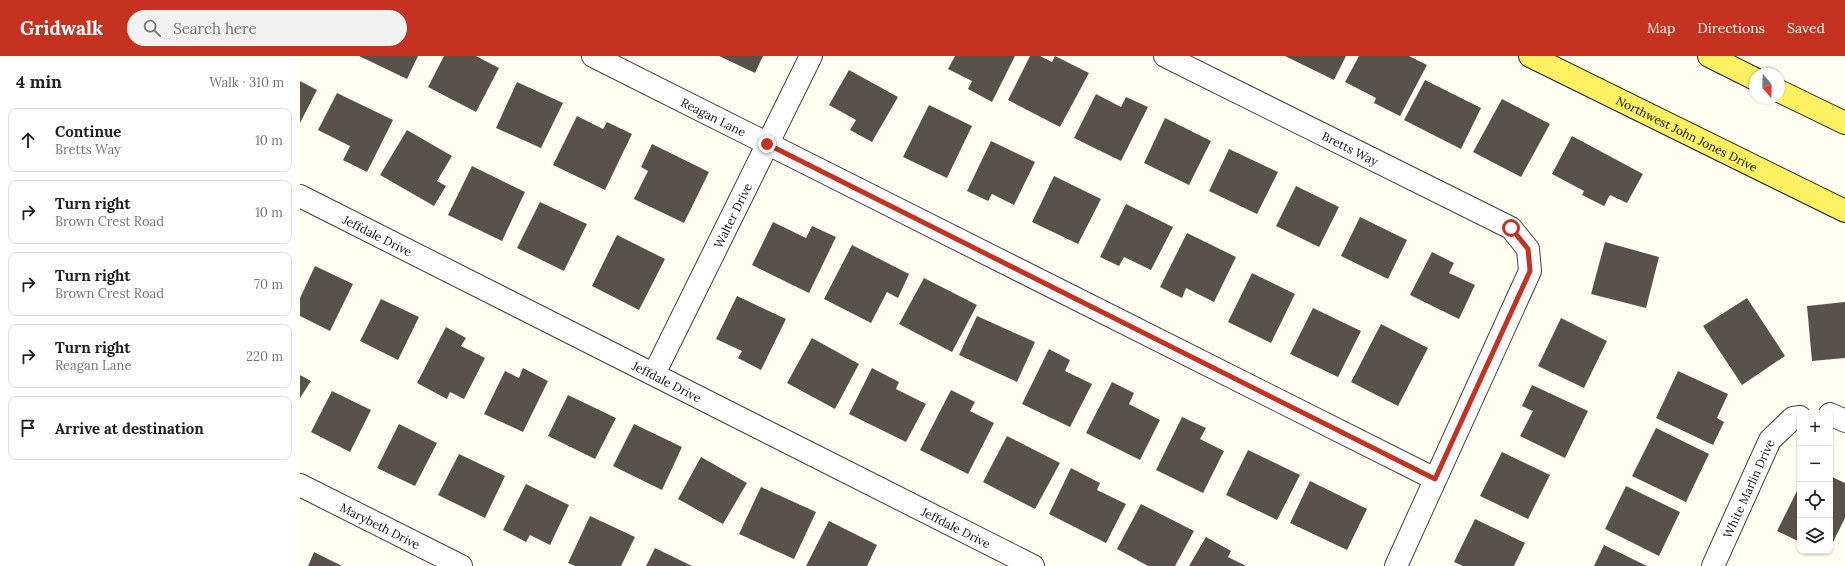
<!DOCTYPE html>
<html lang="en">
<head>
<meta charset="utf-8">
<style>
	body { margin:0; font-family:Lora,serif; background:#f2f2f2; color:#202124 }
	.controls { position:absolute; right:12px; bottom:12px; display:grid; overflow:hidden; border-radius:8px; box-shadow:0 1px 3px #0004 }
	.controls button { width:36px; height:36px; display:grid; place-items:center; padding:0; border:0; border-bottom:1px solid #e0e0e0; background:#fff; color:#202124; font:20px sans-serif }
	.compass { position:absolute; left:1449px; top:12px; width:36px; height:36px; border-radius:50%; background:#fff; box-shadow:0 1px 3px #0004; rotate:161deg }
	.stop { position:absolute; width:12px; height:12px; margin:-9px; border:3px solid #c53320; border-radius:50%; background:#fff }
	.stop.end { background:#c53320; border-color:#fff; box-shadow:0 1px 4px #0008 }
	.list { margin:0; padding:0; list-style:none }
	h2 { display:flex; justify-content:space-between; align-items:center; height:52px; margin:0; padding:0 16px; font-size:17px }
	h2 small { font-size:13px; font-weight:400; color:#757577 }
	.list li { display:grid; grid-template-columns:26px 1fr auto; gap:12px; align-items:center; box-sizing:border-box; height:64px; margin:0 8px 8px; padding:0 8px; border:1px solid #e0e0e0; border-radius:8px }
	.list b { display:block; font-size:15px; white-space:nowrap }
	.list p { margin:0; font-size:13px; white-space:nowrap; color:#757577 }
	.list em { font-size:13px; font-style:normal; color:#757577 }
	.icon { flex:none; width:22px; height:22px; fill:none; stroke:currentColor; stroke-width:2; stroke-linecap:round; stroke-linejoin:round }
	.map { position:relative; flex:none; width:1545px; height:510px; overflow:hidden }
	header { display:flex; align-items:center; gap:24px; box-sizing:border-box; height:56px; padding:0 20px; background:#c53320; color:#fff }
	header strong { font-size:19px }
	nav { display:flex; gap:22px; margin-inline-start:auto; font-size:14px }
	.search { width:280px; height:36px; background:#f2f2f2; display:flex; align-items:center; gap:10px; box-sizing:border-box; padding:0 14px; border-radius:22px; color:#757577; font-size:15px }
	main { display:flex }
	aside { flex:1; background:#fff }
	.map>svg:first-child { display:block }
</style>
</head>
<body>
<header>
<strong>Gridwalk</strong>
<div class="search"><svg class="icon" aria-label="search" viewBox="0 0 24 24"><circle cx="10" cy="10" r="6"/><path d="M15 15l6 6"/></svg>Search here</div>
<nav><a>Map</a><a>Directions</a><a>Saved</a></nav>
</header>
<main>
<aside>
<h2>4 min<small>Walk · 310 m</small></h2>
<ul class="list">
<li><svg class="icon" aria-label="ahead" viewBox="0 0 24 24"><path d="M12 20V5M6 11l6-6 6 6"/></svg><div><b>Continue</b><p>Bretts Way</p></div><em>10 m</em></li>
<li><svg class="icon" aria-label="right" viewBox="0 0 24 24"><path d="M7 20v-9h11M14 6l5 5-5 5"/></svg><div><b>Turn right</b><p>Brown Crest Road</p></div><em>10 m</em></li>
<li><svg class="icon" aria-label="right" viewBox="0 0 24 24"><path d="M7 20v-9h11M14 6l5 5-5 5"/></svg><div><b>Turn right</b><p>Brown Crest Road</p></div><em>70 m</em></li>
<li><svg class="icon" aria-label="right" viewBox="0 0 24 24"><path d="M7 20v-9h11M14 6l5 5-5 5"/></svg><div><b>Turn right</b><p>Reagan Lane</p></div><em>220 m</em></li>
<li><svg class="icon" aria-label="arrive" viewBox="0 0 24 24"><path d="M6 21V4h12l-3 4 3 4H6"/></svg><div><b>Arrive at destination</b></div></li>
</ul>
</aside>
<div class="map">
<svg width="1545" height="510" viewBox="0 0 1545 510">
	<rect width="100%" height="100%" fill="#fffef0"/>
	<path fill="#58524a" d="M59,0h59l-11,23z
		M144,0h32l23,12 -23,44 -48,-25z
		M419,0h44l-8,17z
		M655,0h60l-23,46 -24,-13 4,-8 -24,-12z
		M730,0h10l12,6 3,-6 34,17 -29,54 -52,-27z
		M985,0h61l-12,24z
		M1059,0h50l18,9 -27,51 -26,-13 2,-5 -31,-16z
		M549,14l49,27 -26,45 -22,-12 6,-10 -27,-15z
		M1125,24l56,28 -20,41 -57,-29z
		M0,25l17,9 -17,33z
		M217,26l46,21 -22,45 -45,-20z
		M37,37l56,27 -26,52 -24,-12 7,-14 -32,-16z
		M796,38l25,13 5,-10 22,10 -27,54 -47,-23z
		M1202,43l48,25 -29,53 -48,-25z
		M629,49l43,21 -25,52 -44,-21z
		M277,60l26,13 4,-7 25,12 -27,56 -52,-25z
		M865,62l46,23 -22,44 -45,-22z
		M107,74l45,26 -15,25 9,5 -12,20 -54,-31z
		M1272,80l71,38 -16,29 -17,-8 -6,11 -22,-11 2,-4 -32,-17z
		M691,85l44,21 -21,43 -22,-11 -4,7 -21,-10z
		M352,88l57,28 -25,51 -50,-24 14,-28 -7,-4z
		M929,93l49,23 -21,42 -48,-23z
		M172,110l53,26 -23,49 -54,-26z
		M754,120l47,23 -23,45 -46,-22z
		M996,130l43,21 -20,40 -43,-21z
		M240,146l47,22 -23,47 -47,-23z
		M826,148l47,23 -22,43 -27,-13 -5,9 -19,-9z
		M1060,161l47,23 -19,39 -47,-23z
		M473,166l33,16 6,-12 24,11 -27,56 -57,-28z
		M887,177l49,24 -22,45 -28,-14 -4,10 -22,-11z
		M317,179l48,24 -26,51 -47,-24z
		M1305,186l54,15 -13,51 -55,-14z
		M552,189l57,29 -11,24 -11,-6 -16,31 -47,-24z
		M1132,196l22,11 -5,10 26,12 -16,34 -49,-24z
		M15,210l38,18 -23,47 -30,-15v-18z
		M952,217l43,21 -24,49 -43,-21z
		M624,222l53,27 -25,47 -53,-28z
		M437,240l49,23 -25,51 -23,-12 4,-7 -26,-12z
		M1447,242l38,58 -43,29 -39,-59z
		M81,243l38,18 -21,43 -38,-19z
		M1545,246v56l-33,3 -5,-55z
		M1013,252l48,23 -23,46 -48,-23z
		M677,260l58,26 -18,40 -58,-27z
		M1261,262l46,23 -23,47 -46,-22z
		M1081,268l47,24 -30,58 -47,-24z
		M146,271l20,11 -5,8 24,12 -21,41 -14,-7 -3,7 -30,-16z
		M512,282l47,26 -24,45 -48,-26z
		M749,293l21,11 -5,11 27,13 -22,43 -48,-23z
		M223,312l25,13 -25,51 -39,-18 21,-43 14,7z
		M572,312l27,14 -3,7 30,15 -20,38 -57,-28z
		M1378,315l50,23 -11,24 7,4 -11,23 -57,-27z
		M0,319l11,6 -11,17z
		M812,326l22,11 -5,11 31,16 -20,40 -54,-27z
		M1232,329l56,26 -23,47 -45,-22 13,-25 -11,-5z
		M651,334l24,12 -5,9 24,12 -26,51 -48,-24z
		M32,335l39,19 -21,42 -39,-20z
		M268,339l48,23 -21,41 -47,-23z
		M882,361l24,11 -6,11 24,12 -21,42 -47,-23z
		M99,368l38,19 -22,43 -38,-18z
		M334,368l48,23 -20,43 -49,-24z
		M1356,372l53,26 -23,48 -54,-26z
		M707,380l53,27 -25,46 -52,-27z
		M948,394l52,25 -23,45 -51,-25z
		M1202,396l48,23 -22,44 -48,-23z
		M159,398l46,22 -20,42 -47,-23z
		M401,401l46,26 -24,41 -45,-25z
		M771,412l29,15 -3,7 29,14 -20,39 -57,-29z
		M1530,420l15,7v35l-15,30z
		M1010,425l57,28 -20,41 -57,-27z
		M226,428l43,21 -19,40 -20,-10 -4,7 -23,-12z
		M1500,429v57l-23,-11z
		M1326,430l54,26 -21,44 -54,-27z
		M461,431l55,25 -22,47 -55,-25z
		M841,448l53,27 -19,35h-27l-31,-17z
		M290,460l45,21 -14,29h-46l-7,-3z
		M1175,463l50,24 -11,23h-51l-9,-4z
		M529,465l48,24 -10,21h-61z
		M906,481l25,14 -3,6 18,9h-57z
		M1304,489l43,21h-53z
		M355,492l37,18h-46z
		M14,496l28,14h-34z"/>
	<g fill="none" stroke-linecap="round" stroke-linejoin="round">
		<defs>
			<g id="minor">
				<path id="s1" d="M293,0l842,423"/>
				<path id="s2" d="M865,0l346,172 17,21 2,22 -134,295"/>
				<path id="s3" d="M0,140l733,370"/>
				<path id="s4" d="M354,318l157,-318"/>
				<path d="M1530,358l15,7"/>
				<path id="s5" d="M0,429l161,81"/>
				<path id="s6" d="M1413,510l57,-126 23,-22 7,-1"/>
			</g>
			<g id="major">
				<path id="s7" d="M1230,0l315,155"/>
				<path d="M1409,0l46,23"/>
				<path d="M1479,35l66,32"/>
			</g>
		</defs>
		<use href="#minor" stroke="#414141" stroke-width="24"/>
		<use href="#major" stroke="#1f1f1f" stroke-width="24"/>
		<use href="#minor" stroke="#fff" stroke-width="22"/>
		<use href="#major" stroke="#fdf161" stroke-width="22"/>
	</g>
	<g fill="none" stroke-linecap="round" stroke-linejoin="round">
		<path stroke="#c53320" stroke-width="5" d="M467,88l668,335 95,-208 -2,-22 -17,-21"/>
	</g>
	<g text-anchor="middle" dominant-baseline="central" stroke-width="4" stroke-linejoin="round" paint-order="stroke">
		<g font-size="12" fill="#0e0e0e" stroke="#fff">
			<text stroke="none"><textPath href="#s1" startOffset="135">Reagan Lane</textPath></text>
			<text stroke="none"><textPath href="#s7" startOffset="175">Northwest John Jones Drive</textPath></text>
			<text stroke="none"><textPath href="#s2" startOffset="207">Bretts Way</textPath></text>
			<text stroke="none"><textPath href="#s4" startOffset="177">Walter Drive</textPath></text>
			<text stroke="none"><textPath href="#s3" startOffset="87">Jeffdale Drive</textPath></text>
			<text stroke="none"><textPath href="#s3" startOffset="411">Jeffdale Drive</textPath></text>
			<text stroke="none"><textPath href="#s6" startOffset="85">White Marlin Drive</textPath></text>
			<text stroke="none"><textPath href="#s5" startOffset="90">Marybeth Drive</textPath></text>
			<text stroke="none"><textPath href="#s3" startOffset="735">Jeffdale Drive</textPath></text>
		</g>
	</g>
</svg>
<div class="controls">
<button>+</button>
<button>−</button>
<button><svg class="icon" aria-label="locate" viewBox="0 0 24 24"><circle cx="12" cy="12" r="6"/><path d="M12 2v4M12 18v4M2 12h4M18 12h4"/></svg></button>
<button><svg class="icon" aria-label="layers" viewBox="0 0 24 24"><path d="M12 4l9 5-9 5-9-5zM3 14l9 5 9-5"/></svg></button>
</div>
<svg class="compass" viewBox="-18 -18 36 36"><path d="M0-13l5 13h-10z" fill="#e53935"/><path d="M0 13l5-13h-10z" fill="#757577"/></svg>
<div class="stop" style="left:1211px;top:172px"></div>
<div class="stop end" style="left:467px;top:88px"></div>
</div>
</main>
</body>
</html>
